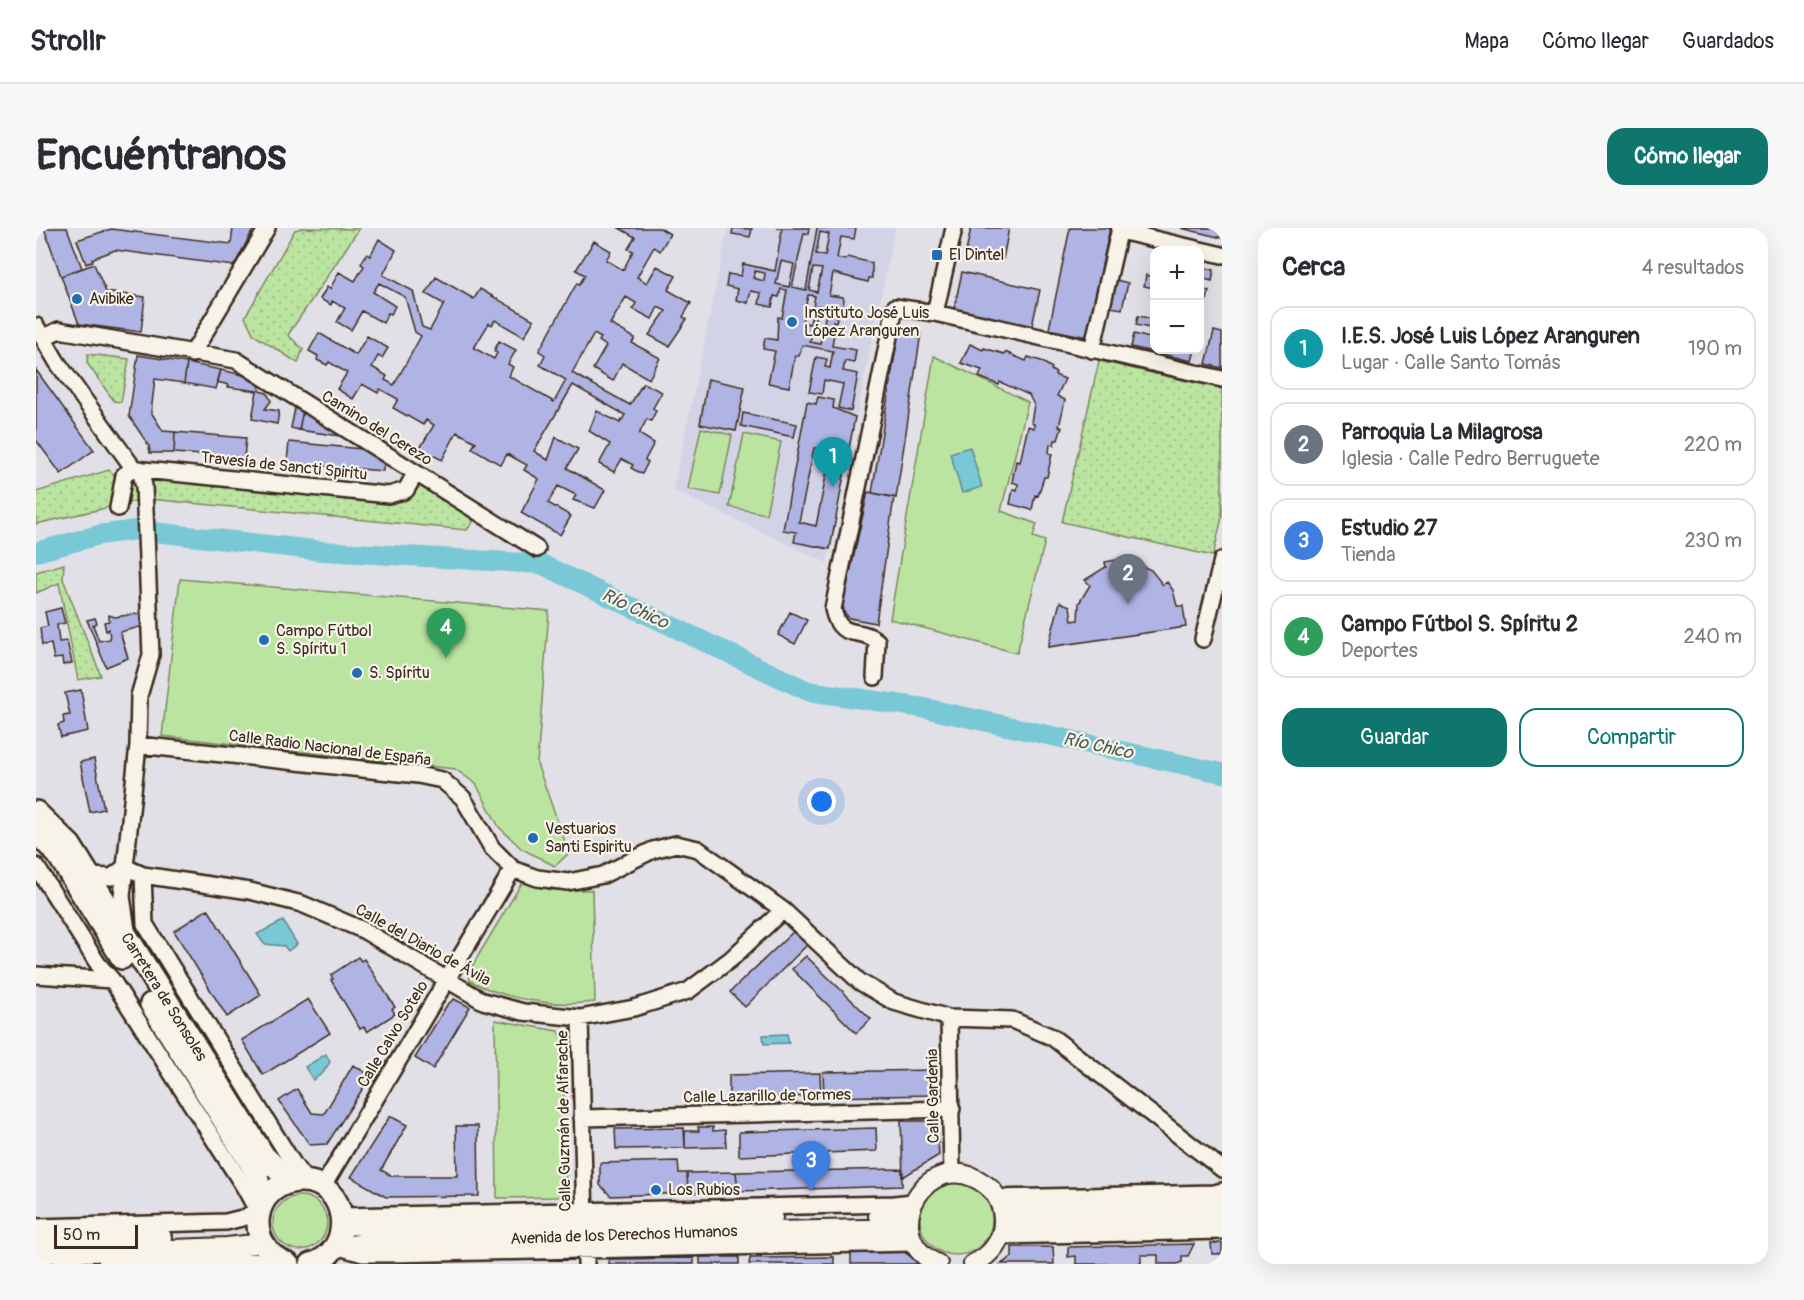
<!DOCTYPE html>
<html lang="es">
<head>
<meta charset="utf-8">
<style>
	body { margin:0; font-family:Pangolin,sans-serif; background:#f7f7f7; color:#2b2b33 }
	.controls { position:absolute; right:18px; top:18px; display:grid; overflow:hidden; border-radius:12px; box-shadow:0 6px 24px #0002 }
	.controls button { width:54px; height:54px; display:grid; place-items:center; padding:0; border:0; border-bottom:2px solid #e1e1e2; background:#fff; color:#2b2b33; font:30px sans-serif }
	.scale { position:absolute; left:18px; bottom:15px; width:84px; box-sizing:border-box; padding-left:6px; border:3px solid #3b2a1e; border-top:0; font-size:16px; line-height:21px; white-space:nowrap; color:#3b2a1e; -webkit-text-stroke:4px #f7f3e8; paint-order:stroke }
	.you { position:absolute; left:786px; top:574px; width:21px; height:21px; margin:-15px; border:4px solid #fff; border-radius:50%; background:#1a73e8; box-shadow:0 0 0 9px #1a73e833 }
	.badge { display:grid; place-items:center; width:39px; height:39px; border-radius:50%; background:#0f766e; color:#fff; font-size:20px; font-weight:700 }
	.pin { position:absolute; translate:-50% -50px; filter:drop-shadow(0 2px 3px #0008) }
	.pin::after { content:''; position:absolute; top:32px; width:21px; height:18px; background:inherit; clip-path:polygon(0 0,100% 0,50% 100%) }
	.list { margin:0; padding:0; list-style:none }
	h2 { display:flex; justify-content:space-between; align-items:center; height:78px; margin:0; padding:0 24px; font-size:26px }
	h2 small { font-size:20px; font-weight:400; color:#7c7c81 }
	.list li { display:grid; grid-template-columns:39px 1fr auto; gap:18px; align-items:center; box-sizing:border-box; height:84px; margin:0 12px 12px; padding:0 12px; border:2px solid #e1e1e2; border-radius:18px }
	.list b { display:block; font-size:22px; white-space:nowrap }
	.list p { margin:0; font-size:20px; white-space:nowrap; color:#7c7c81 }
	.list em { font-size:20px; font-style:normal; color:#7c7c81 }
	.actions { display:flex; gap:12px; padding:18px 24px }
	.actions a { flex:1; padding:14px 0; border:2px solid #0f766e; border-radius:18px; text-align:center; font-size:21px; color:#0f766e }
	.actions .main { background:#0f766e; color:#fff }
	.map { position:relative; flex:none; width:1186px; height:1036px; overflow:hidden; border-radius:18px }
	header { display:flex; align-items:center; gap:36px; box-sizing:border-box; height:84px; padding:0 30px; background:#fff; border-bottom:2px solid #e1e1e2 }
	header strong { font-size:28px }
	nav { display:flex; gap:33px; margin-inline-start:auto; font-size:21px }
	.intro { display:flex; align-items:center; justify-content:space-between; box-sizing:border-box; height:144px; padding:0 36px }
	h1 { margin:0; font-size:42px }
	.button { padding:15px 27px; border-radius:18px; background:#0f766e; color:#fff; font-size:21px; font-weight:700 }
	main { display:flex; gap:36px; padding:0 36px }
	aside { flex:1; background:#fff; border-radius:18px; box-shadow:0 6px 24px #0002 }
	.map>svg:first-child { display:block }
</style>
</head>
<body>
<header>
<strong>Strollr</strong>
<nav><a>Mapa</a><a>Cómo llegar</a><a>Guardados</a></nav>
</header>
<div class="intro"><h1>Encuéntranos</h1><a class="button">Cómo llegar</a></div>
<main>
<div class="map">
<svg width="1186" height="1036" viewBox="0 0 1186 1036">
	<defs>
		<pattern id="park-dots" width="8" height="8" patternUnits="userSpaceOnUse" patternTransform="scale(1.5)"><rect width="8" height="8" fill="#bbe4a1"/><path d="M2 2h.1M6 6h.1" fill="none" stroke="#a2c48a" stroke-width="1.8" stroke-linecap="round"/></pattern>
	</defs>
	<rect width="100%" height="100%" fill="#e2e0e7"/>
	<filter id="ink" filterUnits="userSpaceOnUse"><feTurbulence type="fractalNoise" baseFrequency=".0167" numOctaves="2"/><feDisplacementMap in="SourceGraphic" scale="12" xChannelSelector="R" yChannelSelector="G"/><feConvolveMatrix kernelMatrix="1 2 1 2 8 2 1 2 1" color-interpolation-filters="sRGB"/></filter>
	<g filter="url(#ink)">
		<path fill="#d3d3e6" d="M692,0h167l-68,335 -154,-73z"/>
		<path fill="#bbe4a1" stroke="#7b8760" stroke-width="1.5" d="M898,128l94,46 -27,109 36,13 -4,13 12,4 -28,112 -127,-34z
			M665,200l31,7 -12,60 -32,-6z
			M708,206l37,8 -15,72 -37,-7z
			M144,351l369,32 -12,153 32,89 -14,13 -33,-17 -23,-22 -23,-43 -21,-15 -293,-33z
			M487,653l29,9h40l3,112c-42,5 -87,-2 -125,-21l-1,-10z
			M459,792l63,11 5,6 3,151 -8,9 -61,1z
			M884 991a36 36 0 1 1 72 0a36 36 0 1 1-72 0Z
			M237 995a27 27 0 1 1 54 0a27 27 0 1 1-54 0Z"/>
		<path fill="url(#park-dots)" stroke="#7b8760" stroke-width="1.5" d="M266,0l57,1 -71,106 15,14 -5,14 -44,-28 -9,-18 50,-87z
			M52,126l41,5 -8,43 -7,-1 -27,-38z
			M1063,133l123,28v128l-9,39 -151,-34z
			M73,242l16,15 7,-5 7,9 -3,12 -100,23v-32z
			M116,251l241,24 14,-3 9,-12 6,-2 48,30 3,6 -6,8 -317,-31z
			M28,336l-1,15 38,97 -23,4 -19,-97 -23,10v-21z"/>
		<path fill="#79c8d6" stroke="#60898c" stroke-width="1.5" d="M934,219l12,40 -20,6 -12,-40z
			M247,693l14,23 -9,7 -4,-5 -20,-2 -7,-10z
			M751,806l2,9 -25,1 -1,-9z
			M290,826l4,8 -7,11 -10,7 -8,-13z"/>
		<g fill="none" stroke-linecap="round" stroke-linejoin="round">
			<path stroke="#79c8d6" stroke-width="20" d="M0,324l63,-17 37,-5 187,21 218,13 267,127 116,17 298,65"/>
		</g>
		<path fill="#b0b4e5" stroke="#3b2a1e" stroke-width="1.5" fill-rule="evenodd" d="M8,0h23l15,40 -21,8z
			M197,0h21l-20,38 -119,-16 -23,9 1,2 -7,3 -9,-24 34,-11 120,15z
			M583,0h41l10,6 -10,17 -6,-4 -17,30 10,6 10,-17 19,10 -8,14 23,13 -8,14 4,2 -18,27 -20,-11 17,-24 -8,-4 -6,12 -19,-10 3,-6 -10,-6 -16,27 25,14 -3,5 28,15 -11,21 -27,-16 -9,18 -20,-12 13,-23 -7,-5 2,-3 -7,-4 -22,39 58,32 13,-22 19,9 -9,16 3,3 -5,10 -4,-2 -8,15 15,9 -9,17 3,2 -6,12 -11,-6 2,-3 -11,-6 -8,13 -15,-8 11,-20 -21,-13 8,-20 23,12 5,-8 -52,-30 -39,66 14,9 8,-23 22,12 -11,19 38,22 -10,18 -22,-8 3,-5 -18,-9 -10,17 23,13 -11,19 -39,-22 18,-34 -15,-9 3,-5 -20,-11 -6,11 -29,-17 4,-6 -19,-10 -15,28 -22,-12 14,-23 -8,-5 -3,5 -30,-17 5,-9 -18,-10 -2,4 -16,-9 -9,15 -16,-10 10,-16 -18,-11 -2,3 -10,-5 1,-4 -9,-5 10,-18 37,22 11,-19 21,12 -6,10 -4,-2 -6,11 15,9 -2,4 9,5 27,-49 -6,-4 -10,-35 -26,-14 -6,9 22,14 -4,8 -3,-1 -5,10 -21,-12 -11,19 -14,-8 8,-14 -13,-7 -1,4 -11,-6 7,-12 3,2 9,-17 16,9 9,-15 -3,-2 5,-10 4,2 9,-17 17,11 -13,25 30,16 9,36 8,3 14,-26 -18,-10 10,-17 38,22 6,-10 54,31 -10,17 -29,-17 -3,5 -3,-2 -15,25 20,11 3,-6 -3,-2 5,-10 17,9 -8,14 5,3 -4,9 45,26 12,-22 -26,-15 5,-10 -6,-4 38,-68 2,2 6,-10 -9,-5 18,-29 17,10 -5,9 17,10 10,-19 -5,-2 7,-12z
			M697,0l19,1 -2,8 -18,-3z
			M741,0h32l-1,6 -4,-1 -12,54 14,3 11,-62h39l-2,11 -13,-2 -4,21 8,2 3,-3 24,6v15h-3l-1,4 -35,-9 -4,22 14,2 1,3 -1,8 -4,1 -3,13 -3,-1 -1,5 3,1 -3,19 24,4 -2,13 -9,-2 -2,10 15,3 -7,37 -13,-3 5,-24 -19,-4 -2,14 -13,-2 7,-35 11,2 -2,8 5,1 3,-17 -31,-6 -3,11 -4,-1 -6,32 -21,-4 7,-32 -12,-2 2,-11 12,2 1,-23 4,1 5,-28 -6,-1 -2,8 -5,-1 -2,11 -13,-3 2,-11 -10,-2 -3,12 -12,-3 2,-11 -12,-3 2,-12 13,2 2,-12 32,7 7,-42zM784,4l9,2 -4,22 -9,-2zM745,33l13,3 -5,23 -13,-3zM777,40l9,1 -5,23 -8,-2zM719,43l10,2 -1,8 -11,-3zM772,67l7,1 -5,28 -8,-2zM782,77l9,2 -7,37 -10,-2z
			M935,0h38l-6,31 -37,-7z
			M1034,0h40l-23,109 -38,-8z
			M1145,0h41v10z
			M58,36l12,28 39,5 -4,35 -62,-8 -18,-48z
			M1164,38l14,4 -2,11 -12,-3z
			M926,44l78,18 -8,36 -78,-17z
			M1110,47l8,2v11l-10,-2z
			M1080,52l12,3 -6,26 -12,-2z
			M1164,61l9,2 -2,9 -7,-1z
			M1102,88l16,3v10l-18,-4z
			M1178,103l8,2v35l-16,-4z
			M873,104l12,1 -25,165 -24,-5 26,-157z
			M1098,106l20,5v11h41l-3,11 -61,-14z
			M934,116l13,6 1,-2 20,6 1,-2 21,9 2,-4 13,4 11,7 -1,2 5,3 -1,2 10,4 -8,17 8,4 -6,27h3l-4,13h-3l-1,5 -4,-1 -1,9 3,1 -5,23h-3l-6,19 -3,-1 -3,15 -22,-6 3,-15 4,1 1,-6 -6,-2 4,-21 4,1 8,-36 6,2v-4l-3,-2 3,-17 -5,-10 -29,-13 -1,3 -20,-8 3,-7 -21,-7z
			M102,127l49,8 -3,20 -29,-4 -4,33 12,19 12,1 -1,21h-24l-1,-7 -20,-30z
			M151,135l34,7 -5,19 -32,-6z
			M0,142l58,80 -33,24 -25,-34z
			M185,142l40,9 -2,12 8,2 4,8 -6,8 14,2 -2,13 -25,-5 5,-28 -29,-4 1,-2 -12,-3z
			M672,151l37,8 -9,44 -36,-7z
			M782,169l16,3 -1,8 22,9 -25,132 -36,-7 2,-10 -13,-2 24,-128 9,2zM778,220l17,3 -15,75 -17,-4z
			M266,176l2,1 -5,25 -8,-2 4,-20 3,1z
			M267,182l44,27 -48,-7z
			M707,185l54,11 -3,13 -53,-11z
			M139,204l71,6 -2,20 -70,-5z
			M253,214l84,8 11,7 -1,14 -96,-8z
			M832,264l26,5 -18,126 -27,-5 -5,-6 -1,-8z
			M1080,332l26,6 9,4 12,15 4,-3 6,8 4,16h6l3,21 -138,20 12,-45 10,4 2,15 6,-1 1,-17 11,-18 -5,-5 21,-13 -1,-5z
			M25,380l4,15 -8,2 2,17 8,-1 5,22 -9,2 -1,-7 -8,1 -3,-15 -9,1 -2,-17 8,-2 -3,-14z
			M754,384l17,8 -12,24 -17,-9z
			M106,385l2,13 -24,6 8,26 -22,9 -19,-47 8,-2 2,5 -4,2 6,16 11,-2 -1,-10 -3,2 -2,-9 5,-1v-6l6,2z
			M45,462l7,41 -27,6 -3,-12 6,-2 -1,-7 7,-1 -5,-22z
			M58,531l10,50 -14,3 -10,-50z
			M172,681l53,86 -34,22 -53,-86z
			M759,702l13,14 -63,63 -15,-15z
			M770,728l65,63 -15,14 -64,-64z
			M322,729l3,4 3,-2 31,48 -3,2 3,5 -28,18 -3,-5 -4,2 -29,-49 2,-1 -2,-4z
			M272,771l22,34 -67,42 -21,-35z
			M418,771l16,8 -37,62 -18,-11 32,-53z
			M317,837l18,11 -44,68 -17,1 -31,-44 18,-12 15,24 12,1z
			M898,842l1,25 -111,2 -1,-25z
			M784,845l1,23 -92,2v-23z
			M354,888l17,9 -26,45 11,6h65l-1,-50h22l1,70 -93,1 -35,-20z
			M865,893h31v7h5l2,27 -36,22z
			M662,899h15v4l12,-1 1,17 -41,1v-17h14z
			M648,900l1,20 -69,1 -1,-20z
			M840,900l1,23 -138,5v-24z
			M642,933l1,12h8l1,20 -77,3 -11,-11v-22z
			M866,941v17l-164,5 -2,-19z
			M700,944l2,19 -50,2 -1,-20z
			M1175,1015h11v11h-10z
			M1158,1016l-6,12h-6v6l-5,2h-19v-9h-17v8l-9,1h-56v-8l-8,1v-10z
			M976,1019h41l1,17h-53l11,-7z
			M815,1024h53l17,12h-70z
			M664,1029h39v7h-39z
			M798,1029v7h-85l1,-6z
			M658,1030v6h-85v-5z"/>
		<g fill="none" stroke-linecap="round" stroke-linejoin="round">
			<defs>
				<path id="minor" d="M1084,3l102,24
					M899,85l19,-85
					M0,98l21,36 77,107 255,26 17,-5 9,-16
					M7,110l16,-8 177,30 301,189
					M1056,122l28,-122
					M156,126l75,-126
					M104,241l4,17 7,169 -12,41 -1,49 -13,122 18,8 107,16 52,13 61,26 120,71 40,11 57,6 54,-10 54,-17 43,-32 52,-49
					M82,280l6,-33 10,-6
					M1167,411l19,-79
					M839,449l2,-36c-18,-15 -37,1 -44,-32l62,-302 40,6 287,66
					M102,517l280,30 24,5 21,18 29,50 21,21 24,9 31,4 35,-7 50,-25 23,-6 22,5 85,61 77,72 34,20 55,16 63,2 40,17 170,132
					M0,638l62,98 14,16 131,205 16,29
					M89,639l-3,29 5,34
					M107,647l2,49 149,241 13,17
					M53,648l23,1 13,-10
					M0,747l76,5
					M544,790l6,246
					M913,790l3,156
					M546,890l370,-9
					M286,960l191,-319
					M961,970l217,-5 8,-2
					M306,988l552,-12 19,-2
					M0,999l190,-5 20,-5 15,-11
					M964,1008l222,-5
					M303,1019l24,7h27l524,-11
					M70,1036l161,-3 8,-3"/>
				<path id="major" d="M965,980l221,-3
					M842,988l31,-4
					M967,994l219,-5
					M307,997l47,2 383,-9
					M0,1012l126,-3
					M299,1019l55,-7 519,-12
					M0,1026l191,-7 36,-4
					M902,1036c-64,-28 -10,-123 48,-79 11,8 17,22 17,36 0,20 -13,35 -30,43"/>
				<path id="highway" d="M0,584l34,33 194,311 26,26
					M0,604l22,23 64,103
					M115,776l100,160 6,11 5,29
					M252,1036c-46,-17 -37,-82 13,-83 48,0 56,70 10,83"/>
			</defs>
			<use href="#minor" stroke="#3b2a1e" stroke-width="20"/>
			<use href="#major" stroke="#3b2a1e" stroke-width="22"/>
			<use href="#highway" stroke="#3b2a1e" stroke-width="26"/>
			<use href="#minor" stroke="#f7f3e8" stroke-width="15"/>
			<use href="#major" stroke="#f7f3e8" stroke-width="18"/>
			<use href="#highway" stroke="#f7f3e8" stroke-width="21"/>
		</g>
	</g>
	<g fill="#1f6fb2" stroke="#f7f3e8" stroke-width="2">
		<rect x="895" y="21" width="12" height="12" rx="3"/>
		<circle cx="41" cy="71" r="6"/>
		<circle cx="756" cy="94" r="6"/>
		<circle cx="228" cy="412" r="6"/>
		<circle cx="321" cy="445" r="6"/>
		<circle cx="497" cy="610" r="6"/>
		<circle cx="620" cy="962" r="6"/>
	</g>
	<g text-anchor="middle" dominant-baseline="central" stroke-width="4.5" stroke-linejoin="round" paint-order="stroke">
		<g font-size="16" fill="#3b2a1e" stroke="#f7f3e8" text-anchor="start">
			<text x="913" y="27">El Dintel</text>
			<text x="53" y="71">Avibike</text>
			<text x="768" y="85">Instituto José Luis<tspan x="768" dy="18">López Aranguren</tspan></text>
			<text x="240" y="403">Campo Fútbol<tspan x="240" dy="18">S. Spíritu 1</tspan></text>
			<text x="333" y="445">S. Spíritu</text>
			<text x="509" y="601">Vestuarios<tspan x="509" dy="18">Santi Espiritu</tspan></text>
			<text x="632" y="962">Los Rubios</text>
		</g>
		<g font-size="16" fill="#3b2a1e" stroke="#f7f3e8">
			<text transform="translate(341 200) rotate(32)">Camino del Cerezo</text>
			<text transform="translate(248 238) rotate(6)">Travesía de Sancti Spiritu</text>
			<text transform="translate(294 520) rotate(7)">Calle Radio Nacional de España</text>
			<text transform="translate(387 717) rotate(29)">Calle del Diario de Ávila</text>
			<text transform="translate(128 769) rotate(58)">Carretera de Sonsoles</text>
			<text transform="translate(357 806) rotate(-59)">Calle Calvo Sotelo</text>
			<text transform="translate(731 868) rotate(-1)">Calle Lazarillo de Tormes</text>
			<text transform="translate(897 868) rotate(-91)">Calle Gardenia</text>
			<text transform="translate(528 893) rotate(-91)">Calle Guzmán de Alfarache</text>
			<text transform="translate(588 1007) rotate(-2)">Avenida de los Derechos Humanos</text>
		</g>
		<g font-size="18" font-style="italic" fill="#4e5955" stroke="#f7f3e8">
			<text transform="translate(599 381) rotate(25)">Río Chico</text>
			<text transform="translate(1062 518) rotate(12)">Río Chico</text>
		</g>
	</g>
</svg>
<div class="controls">
<button>+</button>
<button>−</button>
</div>
<div class="scale">50 m</div>
<div class="you"></div>
<div class="pin badge" style="left:797px;top:259px;background:#0f9aa8">1</div>
<div class="pin badge" style="left:1092px;top:376px;background:#6b7280">2</div>
<div class="pin badge" style="left:775px;top:963px;background:#3f7fe0">3</div>
<div class="pin badge" style="left:410px;top:430px;background:#2e9e5b">4</div>
</div>
<aside>
<h2>Cerca<small>4 resultados</small></h2>
<ul class="list">
<li><span class="badge" style="background:#0f9aa8">1</span><div><b>I.E.S. José Luis López Aranguren</b><p>Lugar · Calle Santo Tomás</p></div><em>190 m</em></li>
<li><span class="badge" style="background:#6b7280">2</span><div><b>Parroquia La Milagrosa</b><p>Iglesia · Calle Pedro Berruguete</p></div><em>220 m</em></li>
<li><span class="badge" style="background:#3f7fe0">3</span><div><b>Estudio 27</b><p>Tienda</p></div><em>230 m</em></li>
<li><span class="badge" style="background:#2e9e5b">4</span><div><b>Campo Fútbol S. Spíritu 2</b><p>Deportes</p></div><em>240 m</em></li>
</ul>
<div class="actions"><a class="main">Guardar</a><a>Compartir</a></div>
</aside>
</main>
</body>
</html>
